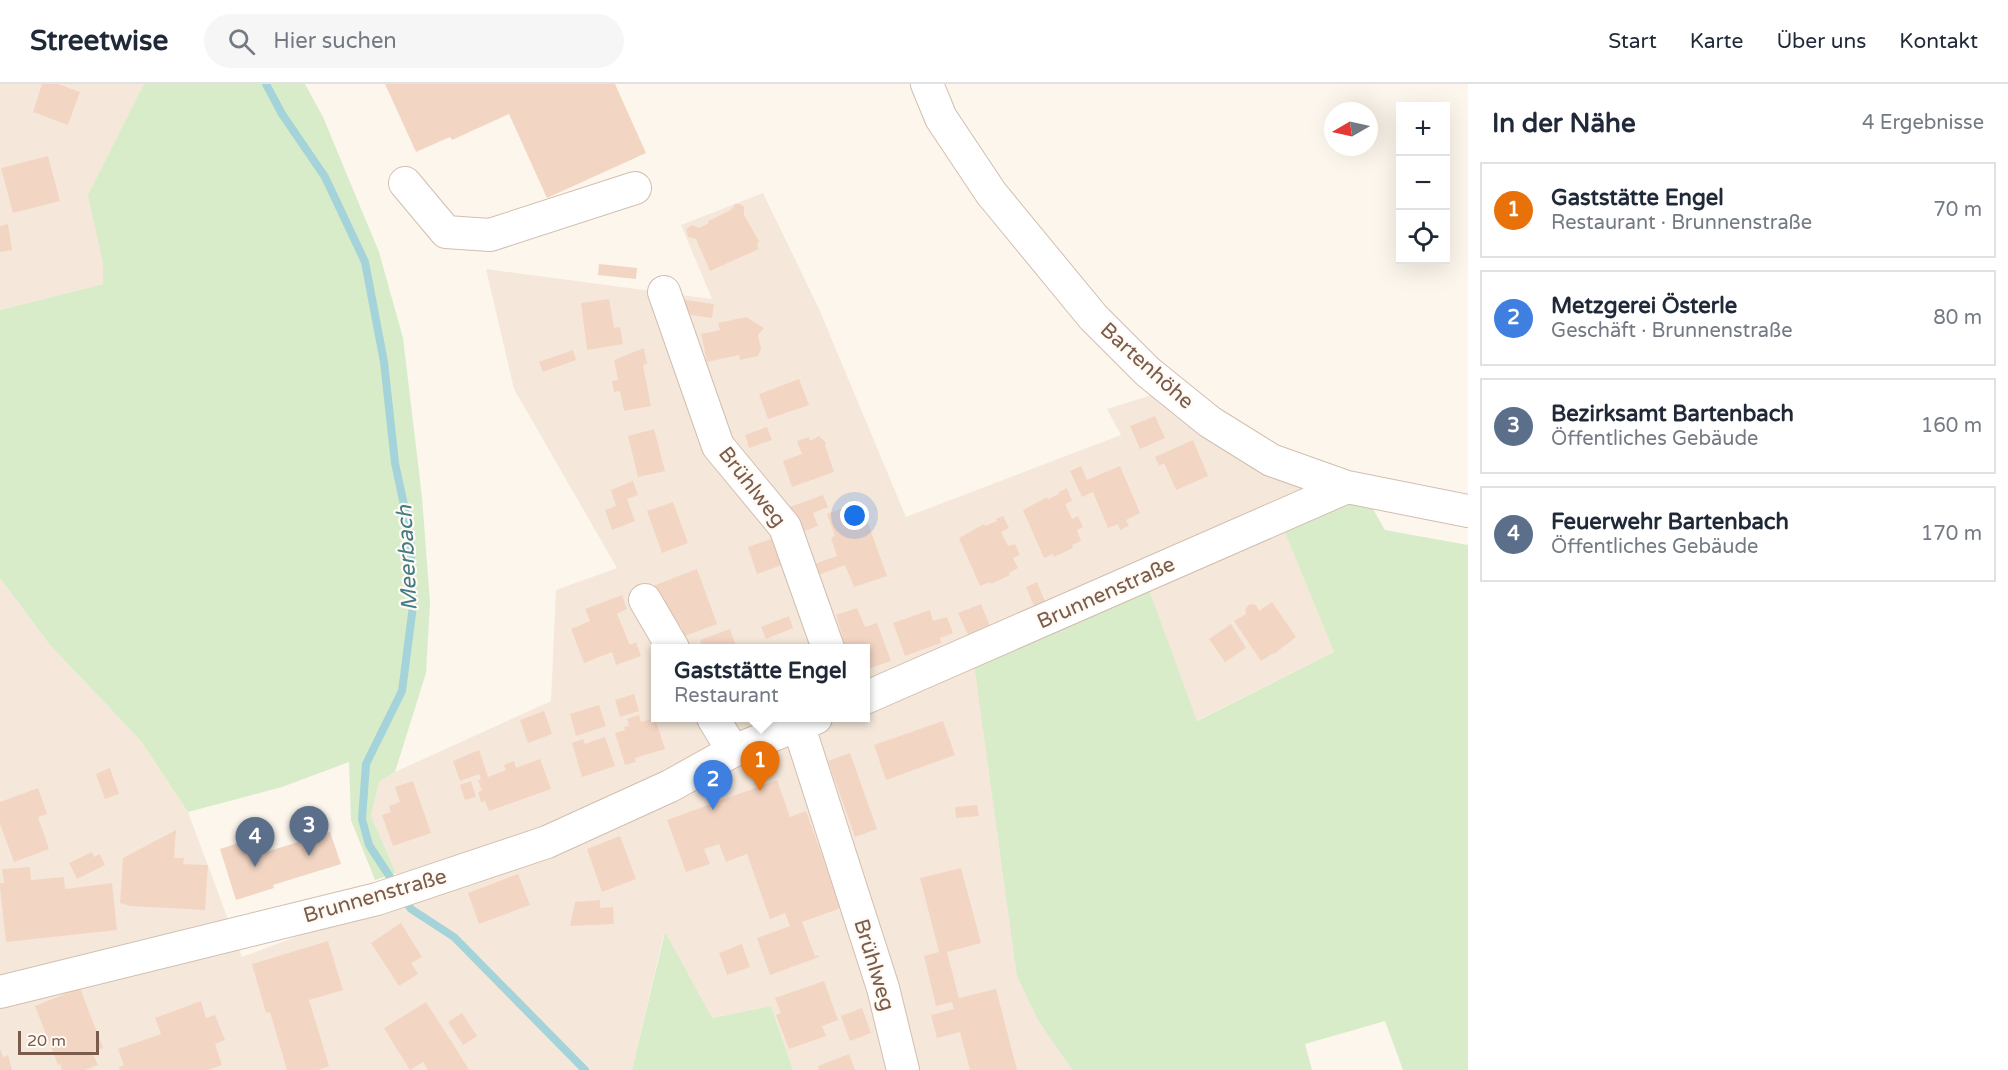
<!DOCTYPE html>
<html lang="de">
<head>
<meta charset="utf-8">
<style>
	body { margin:0; font-family:"Varela Round",sans-serif; background:#f6f6f7; color:#1f2937 }
	.controls { position:absolute; right:18px; top:18px; display:grid; overflow:hidden; border-radius:0px; box-shadow:0 6px 24px #0002 }
	.controls button { width:54px; height:54px; display:grid; place-items:center; padding:0; border:0; border-bottom:2px solid #e0e1e3; background:#fff; color:#1f2937; font:30px sans-serif }
	.compass { position:absolute; left:1324px; top:18px; width:54px; height:54px; border-radius:50%; background:#fff; box-shadow:0 6px 24px #0002; rotate:261deg }
	.scale { position:absolute; left:18px; bottom:15px; width:81px; box-sizing:border-box; padding-left:6px; border:3px solid #7a5c4d; border-top:0; font-size:16px; line-height:21px; white-space:nowrap; color:#7a5c4d; -webkit-text-stroke:4px #fffaf3; paint-order:stroke }
	.you { position:absolute; left:855px; top:432px; width:21px; height:21px; margin:-15px; border:4px solid #fff; border-radius:50%; background:#1a73e8; box-shadow:0 0 0 9px #1a73e833 }
	.badge { display:grid; place-items:center; width:39px; height:39px; border-radius:50%; background:#e76f51; color:#fff; font-size:20px; font-weight:700 }
	.pin { position:absolute; translate:-50% -50px; filter:drop-shadow(0 2px 3px #0008) }
	.pin::after { content:''; position:absolute; top:32px; width:21px; height:18px; background:inherit; clip-path:polygon(0 0,100% 0,50% 100%) }
	.popup { position:absolute; left:651px; top:560px; width:219px; height:78px; box-sizing:border-box; display:grid; place-content:center; border-radius:0px; background:#fff; filter:drop-shadow(0 2px 4px #0005); font-size:20px; white-space:nowrap; color:#747a83 }
	.popup b { font-size:22px; color:#1f2937 }
	.popup::after { content:''; position:absolute; left:50%; top:100%; margin-left:-12px; border:12px solid transparent; border-top-color:#fff }
	.list { margin:0; padding:0; list-style:none }
	h2 { display:flex; justify-content:space-between; align-items:center; height:78px; margin:0; padding:0 24px; font-size:26px }
	h2 small { font-size:20px; font-weight:400; color:#747a83 }
	.list li { display:grid; grid-template-columns:39px 1fr auto; gap:18px; align-items:center; box-sizing:border-box; height:96px; margin:0 12px 12px; padding:0 12px; border:2px solid #e0e1e3; border-radius:0px }
	.list b { display:block; font-size:22px; white-space:nowrap }
	.list p { margin:0; font-size:20px; white-space:nowrap; color:#747a83 }
	.list em { font-size:20px; font-style:normal; color:#747a83 }
	.icon { flex:none; width:33px; height:33px; fill:none; stroke:currentColor; stroke-width:2; stroke-linecap:round; stroke-linejoin:round }
	.map { position:relative; flex:none; width:1468px; height:986px; overflow:hidden }
	header { display:flex; align-items:center; gap:36px; box-sizing:border-box; height:84px; padding:0 30px; background:#fff; border-bottom:2px solid #e0e1e3 }
	header strong { font-size:28px }
	nav { display:flex; gap:33px; margin-inline-start:auto; font-size:21px }
	.search { width:420px; height:54px; background:#f6f6f7; display:flex; align-items:center; gap:15px; box-sizing:border-box; padding:0 21px; border-radius:33px; color:#747a83; font-size:22px }
	main { display:flex }
	aside { flex:1; background:#fff }
	.map>svg:first-child { display:block }
</style>
</head>
<body>
<header>
<strong>Streetwise</strong>
<div class="search"><svg class="icon" aria-label="search" viewBox="0 0 24 24"><circle cx="10" cy="10" r="6"/><path d="M15 15l6 6"/></svg>Hier suchen</div>
<nav><a>Start</a><a>Karte</a><a>Über uns</a><a>Kontakt</a></nav>
</header>
<main>
<div class="map">
<svg width="1468" height="986" viewBox="0 0 1468 986">
	<rect width="100%" height="100%" fill="#fdf6ec"/>
	<path fill="#f5e8da" fill-rule="evenodd" d="M0,0h144l-41,179v21l-103,26z
		M763,109l56,116 87,208 215,-82 -14,-26 67,-21 39,28 136,64 -64,51 49,121 -138,69 -49,-137 -108,438 33,48h-279l-22,-64 -64,13 -43,-86 -32,137h-632v-492l49,66 92,97 47,71 54,145 169,-63 -15,-21 -25,-57 8,-34 16,-10 156,-71 5,-111 61,-22 -103,-179 -28,-120 226,30 -31,-74zM655,564h210v70h-210z"/>
	<path fill="#d8ecc9" d="M144,0h161l18,33 56,135 24,86 19,159 8,106 -4,70 -31,99 -16,10 -8,34 25,57 -21,7 -24,-60 -2,-58 -67,25 -94,25 -47,-71 -92,-97 -49,-66v-268l103,-26v-21l-15,-68z
		M1340,416l30,4 15,26 83,15v525h-65l-18,-49 -80,23 7,26h-240l-33,-48 -22,-46 -43,-312 173,-80 50,137 137,-69 -50,-122z
		M665,848l47,86 59,-12 22,64h-161z"/>
	<g fill="none" stroke-linecap="round" stroke-linejoin="round">
		<path stroke="#a5d3da" stroke-width="8" d="M266,0l16,30 43,63 40,85 19,100 11,101 15,70 3,73 -11,85 -36,73 -4,55 7,26 42,64 43,28 131,133"/>
	</g>
	<path fill="#f3d5c3" d="M42,0h16l22,8 -12,33 -35,-13z
		M385,0h230l31,69 -99,45 -38,-84 -57,26 -2,-3 -34,15z
		M48,72l12,45 -47,12 -12,-45z
		M735,120h5l4,3v8l15,26 -2,4 2,4 -49,22 -14,-32 -8,-2 -2,-8 6,-4 7,3 10,-5 -1,-2 23,-11z
		M8,140l4,26 -12,2v-26z
		M599,180l38,4 -1,11 -38,-4z
		M609,215l5,29 6,-1 3,17 -36,6 -6,-47z
		M679,215l35,5 -2,14 -35,-5z
		M746,233l18,11 -6,7 3,14 -3,7 -18,4 -1,-5 -32,7 -6,-28 19,-4 -2,-7z
		M644,264l3,16 -4,1 8,41 -27,5 -4,-20 -6,1 -2,-11 6,-1 -4,-20z
		M573,266l3,10 -33,12 -4,-10z
		M799,295l10,26 -41,14 -9,-25z
		M1155,332l10,22 -25,11 -10,-23z
		M767,343l5,13 -23,8 -4,-13z
		M654,345l11,42 -27,6 -10,-41z
		M819,352l7,7 -1,2 9,27 -42,15 -9,-26 19,-7 -5,-13 12,-4 1,4z
		M1193,356l15,36 -32,14 -12,-27 -5,3 -4,-9z
		M1081,382l6,14 33,-14 20,47 -14,7 3,6 -9,4 -2,-6 -10,4 -15,-36 -11,5 -12,-26z
		M633,397l5,14 -11,4 8,22 -23,9 -7,-20 11,-4 -5,-16z
		M1067,404l5,13 -7,3 7,15 6,-3 5,11 -6,3 4,11 -9,4 1,3 -19,9 -1,-3 -9,4 -21,-48 24,-13 1,2 11,-5v-2z
		M823,411l5,12 -15,6 5,13 -21,8 -10,-26z
		M673,418l15,41 -26,10 -15,-42z
		M850,421l6,16 10,-3 21,58 -33,11 -9,-22 -32,12 -4,-11 28,-10 -6,-18 4,-2 -8,-22z
		M1003,432l6,12 -8,4 7,14 7,-2 5,11 -7,3 5,10 -9,5 1,2 -19,9 -1,-2 -10,4 -21,-48 25,-14 1,2 12,-5 -1,-2z
		M774,454l10,26 -27,10 -9,-27z
		M697,485l20,55 -32,12 -4,-10 -12,4 -16,-44z
		M1037,498l9,22 -11,5 -9,-22z
		M622,511l5,14 -10,5 13,31 6,-3 5,14 -25,9 -4,-13 -28,11 -13,-34 19,-8 -5,-12z
		M1272,518l24,35 -22,17 -1,-1 -12,8 -27,-40 12,-7 -1,-5 5,-5 6,1 3,6z
		M981,520l9,22 -22,9 -10,-22z
		M857,524l8,19 12,-4 14,38 -26,9v-22h-34v-1l13,-5 -8,-27z
		M930,526l3,11 14,-4 6,16 -13,5 1,5 -36,13 -12,-33z
		M789,532l4,12 -27,11 -5,-12z
		M1231,540l15,24 -21,14 -16,-23z
		M730,545l6,17 -7,2h-26l-3,-8z
		M634,610l5,17 -19,6 -5,-17z
		M599,621l7,21 -30,10 -6,-22z
		M544,627l8,23 -24,9 -8,-23z
		M639,631l2,7 14,-4 10,31 -30,9 1,4 -11,3 -10,-32 10,-3 -1,-3 5,-1 -2,-7z
		M943,637l12,34 -69,25 -12,-35z
		M605,653l10,29 -33,11 -10,-34 11,-4 2,5z
		M479,666l9,27 18,-7 -2,-5 10,-4 2,7 24,-9 11,30 -62,22 -4,-10 -4,1 -3,-10 4,-1 -4,-11 3,-1 -2,-5 -19,7 -7,-20z
		M850,669l27,76 -22,8 -27,-76z
		M110,684l9,26 -14,5 -9,-25z
		M777,696l13,37 16,-6 35,97 -39,14 13,34 3,-1 1,2 -49,18 -13,-37 33,-12 -5,-13 -15,6 -23,-65 -21,8 -7,-18 -15,5 6,15 -24,8 -19,-52z
		M413,697l18,52 -38,13 -11,-31 9,-3 -2,-6 11,-4 -5,-15z
		M471,697l5,16 -11,3 -5,-15z
		M38,704l9,26 -9,3 11,32 -35,13 -14,-38v-22z
		M977,721l2,11 -23,2 -1,-11z
		M176,746l-2,28h10l-1,6 25,1 -3,45 -75,-4 -10,-3 3,-45z
		M330,748l11,32 -68,21 1,3 -38,12 -16,-51 37,-12 6,16z
		M620,752l16,43 -34,13 -15,-43z
		M92,768l2,5 6,-3 5,11 -28,14 -8,-16z
		M30,783l1,13 33,-3 1,12 47,-6 5,47 -111,12 -6,-54v-5h4l-2,-14z
		M961,784l20,75 -34,9 12,46 37,-9 21,81h-47l-10,-38 -23,6 -6,-23 23,-6 -2,-7 -16,4 -12,-50 15,-4 -19,-74z
		M518,790l12,31 -51,19 -11,-31z
		M600,816v8l13,-1 1,17 -44,2 5,-24z
		M401,839l21,34 -11,6 7,11 -19,12 -28,-43z
		M328,857l15,49 -34,10 20,66 -11,4h-31l-17,-58 -4,1 -14,-49z
		M742,860l8,23 -23,8 -8,-22z
		M824,897l14,39 -16,6 4,10 -37,13 -13,-34 5,-2 -6,-15z
		M80,904l23,60 -11,4 6,13 -13,5h-23l-2,-6 -2,1 -23,-59z
		M201,917l5,17 9,-3 10,25 -10,4 7,21 -14,5h-88l-1,-3 5,-2 -6,-16 43,-15 -6,-16z
		M426,918l27,42 16,26h-41l-5,-8 -13,8 -17,-27 -9,-15z
		M862,924l9,25 -21,8 -9,-25z
		M462,929l15,23 -14,9 -15,-23z
		M0,965l3,8 5,-2 4,15h-12z
		M849,970l6,16h-36l-1,-4z"/>
	<g fill="none" stroke-linecap="round" stroke-linejoin="round">
		<defs>
			<path id="minor" d="M927,0l14,34 50,75 102,124 55,55 62,50 61,38 76,27 121,24
				M405,99l41,49 44,3 145,-47
				M664,208l54,154 67,81 43,121
				M645,516l28,48
				M865,614l482,-211
				M713,634l20,33
				M798,640l85,264 20,82
				M0,908l377,-93 170,-57 123,-56 63,-35 83,-33"/>
		</defs>
		<use href="#minor" stroke="#d1beb0" stroke-width="34"/>
		<use href="#minor" stroke="#fff" stroke-width="32"/>
	</g>
	<g text-anchor="middle" dominant-baseline="central" stroke-width="4.5" stroke-linejoin="round" paint-order="stroke">
		<g font-size="21" fill="#7a5c4d" stroke="#fffaf3">
			<text transform="translate(1147 282) rotate(42)">Bartenhöhe</text>
			<text transform="translate(752 403) rotate(52)">Brühlweg</text>
			<text transform="translate(1106 509) rotate(-24)">Brunnenstraße</text>
			<text transform="translate(375 812) rotate(-16)">Brunnenstraße</text>
			<text transform="translate(874 881) rotate(73)">Brühlweg</text>
		</g>
		<g font-size="22" font-style="italic" fill="#437c86" stroke="#fffaf3">
			<text transform="translate(407 474) rotate(-93)">Meerbach</text>
		</g>
	</g>
</svg>
<div class="controls">
<button>+</button>
<button>−</button>
<button><svg class="icon" aria-label="locate" viewBox="0 0 24 24"><circle cx="12" cy="12" r="6"/><path d="M12 2v4M12 18v4M2 12h4M18 12h4"/></svg></button>
</div>
<svg class="compass" viewBox="-18 -18 36 36"><path d="M0-13l5 13h-10z" fill="#e53935"/><path d="M0 13l5-13h-10z" fill="#747a83"/></svg>
<div class="scale">20 m</div>
<div class="you"></div>
<div class="pin badge" style="left:760px;top:707px;background:#e8710a">1</div>
<div class="popup"><b>Gaststätte Engel</b>Restaurant</div>
<div class="pin badge" style="left:713px;top:726px;background:#3f7fe0">2</div>
<div class="pin badge" style="left:309px;top:772px;background:#5c6f8a">3</div>
<div class="pin badge" style="left:255px;top:783px;background:#5c6f8a">4</div>
</div>
<aside>
<h2>In der Nähe<small>4 Ergebnisse</small></h2>
<ul class="list">
<li><span class="badge" style="background:#e8710a">1</span><div><b>Gaststätte Engel</b><p>Restaurant · Brunnenstraße</p></div><em>70 m</em></li>
<li><span class="badge" style="background:#3f7fe0">2</span><div><b>Metzgerei Österle</b><p>Geschäft · Brunnenstraße</p></div><em>80 m</em></li>
<li><span class="badge" style="background:#5c6f8a">3</span><div><b>Bezirksamt Bartenbach</b><p>Öffentliches Gebäude</p></div><em>160 m</em></li>
<li><span class="badge" style="background:#5c6f8a">4</span><div><b>Feuerwehr Bartenbach</b><p>Öffentliches Gebäude</p></div><em>170 m</em></li>
</ul>
</aside>
</main>
</body>
</html>
